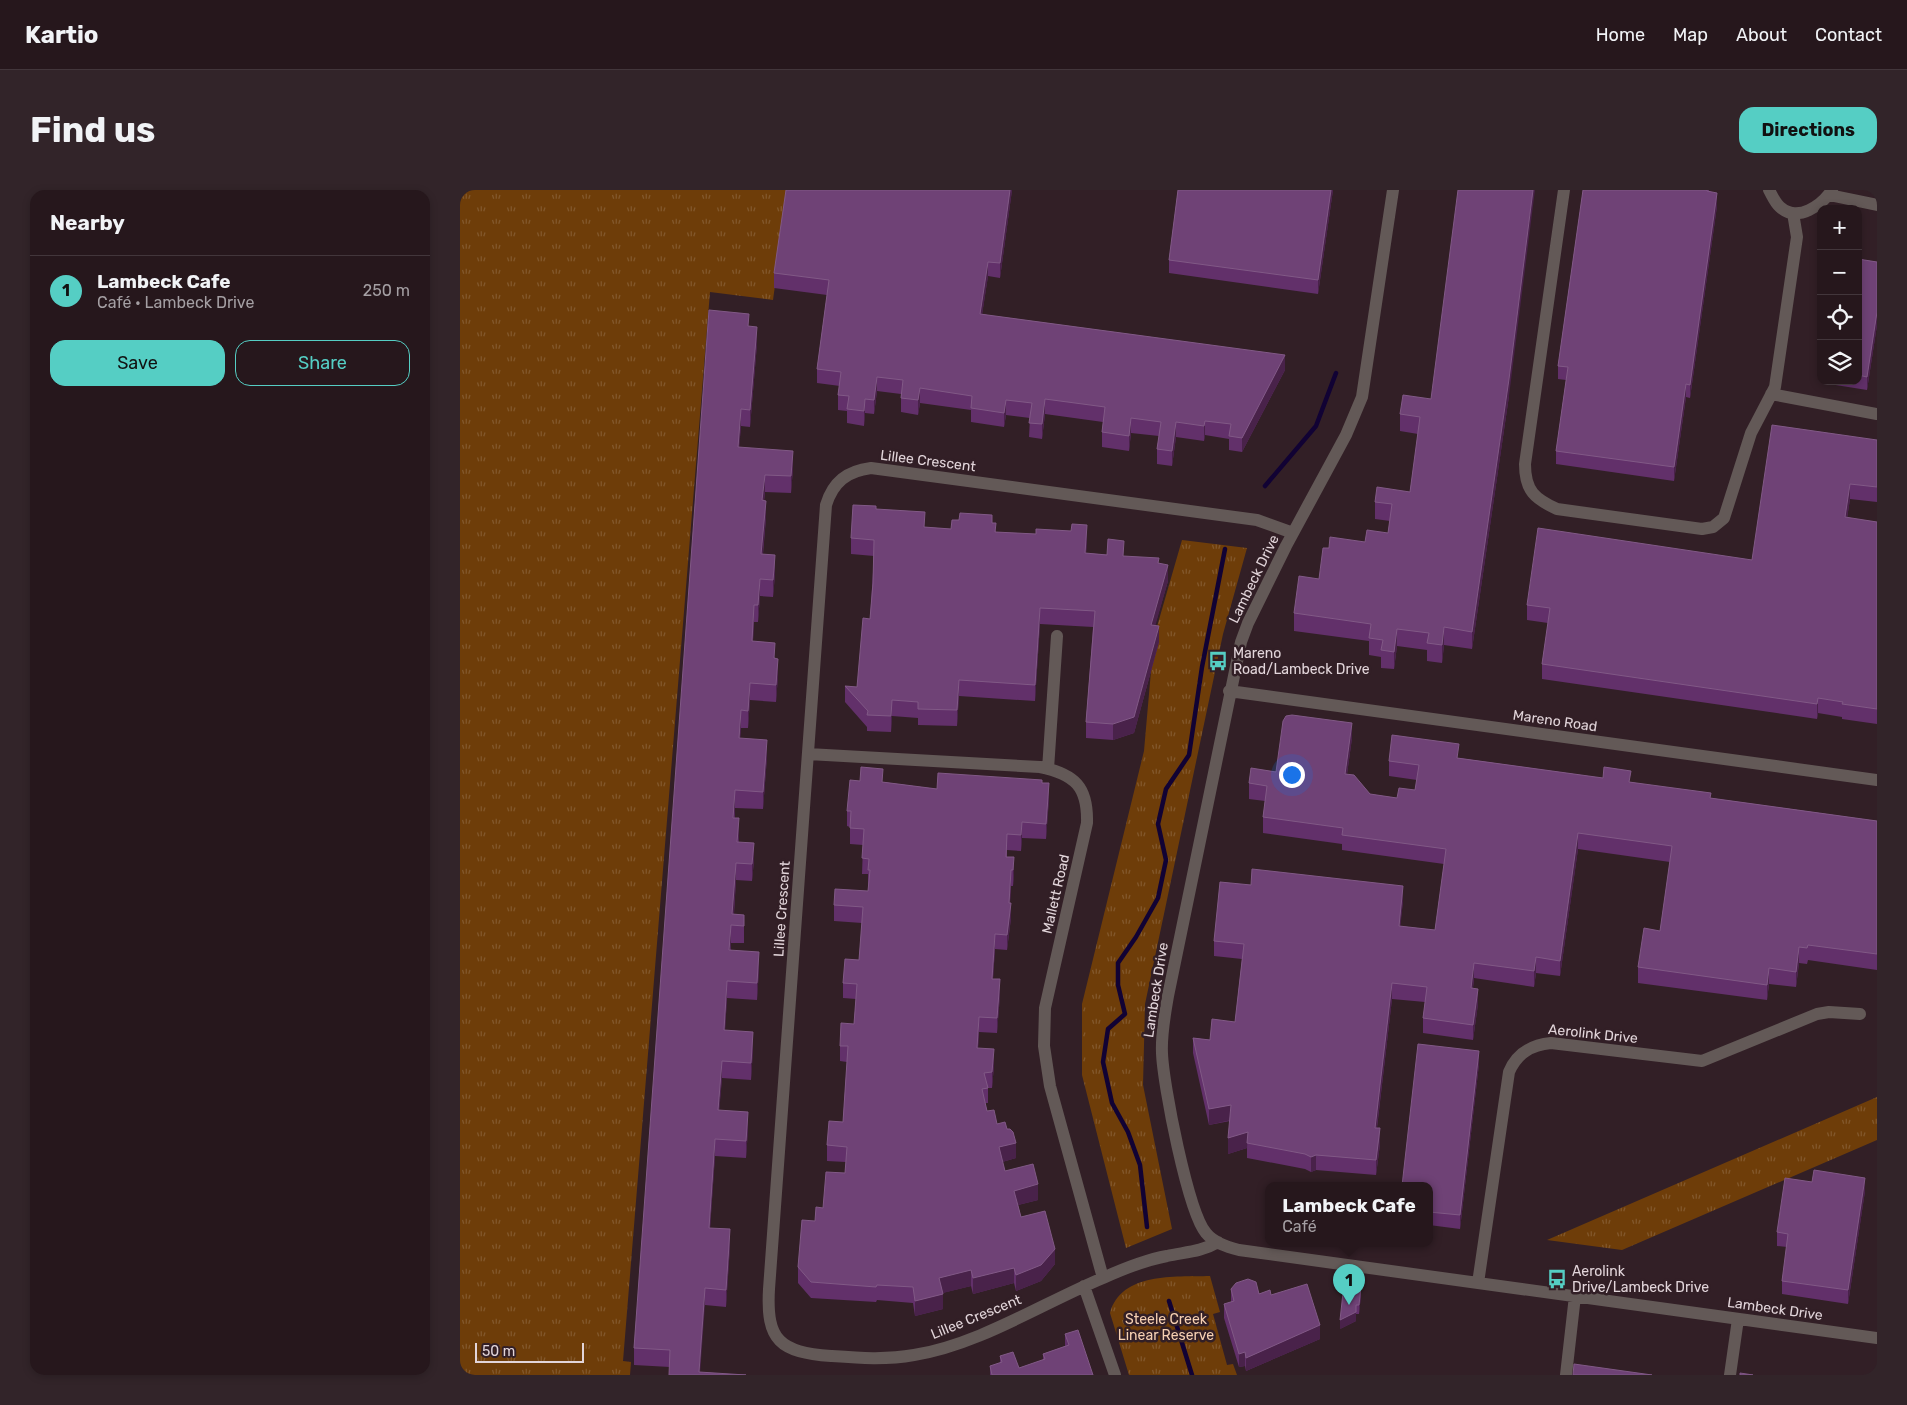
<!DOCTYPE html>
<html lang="en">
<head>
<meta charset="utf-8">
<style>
	body { margin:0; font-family:Rubik,sans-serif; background:#322429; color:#f1f3f6 }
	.controls { position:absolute; right:15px; top:15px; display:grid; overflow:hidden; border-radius:10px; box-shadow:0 2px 8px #0003 }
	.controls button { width:45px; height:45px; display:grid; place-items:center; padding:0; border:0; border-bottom:1px solid #42363b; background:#26171c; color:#f1f3f6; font:25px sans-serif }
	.scale { position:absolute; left:15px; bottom:12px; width:109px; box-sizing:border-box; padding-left:5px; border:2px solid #e2d5da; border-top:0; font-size:14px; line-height:18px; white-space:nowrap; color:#e2d5da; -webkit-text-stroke:4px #321f26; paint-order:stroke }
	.you { position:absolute; left:831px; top:584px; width:18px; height:18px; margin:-12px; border:4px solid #fff; border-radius:50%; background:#1a73e8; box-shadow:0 0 0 8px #1a73e833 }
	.badge { display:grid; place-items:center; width:32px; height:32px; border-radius:50%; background:#55cec4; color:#111; font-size:16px; font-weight:700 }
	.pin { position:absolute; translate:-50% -41px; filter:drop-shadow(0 1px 2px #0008) }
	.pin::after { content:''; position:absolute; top:26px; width:18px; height:15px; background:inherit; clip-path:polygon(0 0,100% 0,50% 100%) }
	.popup { position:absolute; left:805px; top:992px; width:168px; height:65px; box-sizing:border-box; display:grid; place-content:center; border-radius:10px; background:#26171c; filter:drop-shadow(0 1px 4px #0005); font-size:16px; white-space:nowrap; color:#a49fa3 }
	.popup b { font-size:19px; color:#f1f3f6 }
	.popup::after { content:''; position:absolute; left:50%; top:100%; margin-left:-10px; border:10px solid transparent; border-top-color:#26171c }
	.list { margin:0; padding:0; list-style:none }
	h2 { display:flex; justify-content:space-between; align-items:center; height:65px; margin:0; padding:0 20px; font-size:21px }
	h2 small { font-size:16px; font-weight:400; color:#a49fa3 }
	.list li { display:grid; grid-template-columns:32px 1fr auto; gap:15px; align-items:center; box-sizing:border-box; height:70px; padding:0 20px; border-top:1px solid #42363b }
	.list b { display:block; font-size:19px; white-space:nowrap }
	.list p { margin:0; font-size:16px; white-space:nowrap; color:#a49fa3 }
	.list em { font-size:16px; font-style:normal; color:#a49fa3 }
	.actions { display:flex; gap:10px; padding:15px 20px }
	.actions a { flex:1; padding:11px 0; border:1px solid #55cec4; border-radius:15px; text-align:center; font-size:18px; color:#55cec4 }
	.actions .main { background:#55cec4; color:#111 }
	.icon { flex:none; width:28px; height:28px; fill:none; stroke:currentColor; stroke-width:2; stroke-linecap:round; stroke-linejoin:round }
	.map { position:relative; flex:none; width:1417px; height:1185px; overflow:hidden; border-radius:15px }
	header { display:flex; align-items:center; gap:30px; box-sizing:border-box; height:70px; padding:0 25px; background:#26171c; border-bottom:1px solid #42363b }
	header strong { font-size:24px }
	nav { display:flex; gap:28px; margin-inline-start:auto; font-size:18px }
	.intro { display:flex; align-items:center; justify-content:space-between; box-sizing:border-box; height:120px; padding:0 30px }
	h1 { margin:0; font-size:35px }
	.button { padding:12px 22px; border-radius:15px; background:#55cec4; color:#111; font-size:18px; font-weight:700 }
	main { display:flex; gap:30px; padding:0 30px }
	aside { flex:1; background:#26171c; border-radius:15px; box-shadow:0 2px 8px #0003 }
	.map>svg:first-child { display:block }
</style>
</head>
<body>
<header>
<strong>Kartio</strong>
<nav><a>Home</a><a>Map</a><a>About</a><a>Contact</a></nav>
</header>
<div class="intro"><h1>Find us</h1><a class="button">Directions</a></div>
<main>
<aside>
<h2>Nearby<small></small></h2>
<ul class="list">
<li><span class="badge">1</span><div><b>Lambeck Cafe</b><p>Café · Lambeck Drive</p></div><em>250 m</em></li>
</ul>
<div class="actions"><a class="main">Save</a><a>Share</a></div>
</aside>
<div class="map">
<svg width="1417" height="1185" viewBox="0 0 1417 1185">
	<defs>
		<pattern id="grass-tufts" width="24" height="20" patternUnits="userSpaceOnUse" patternTransform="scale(1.25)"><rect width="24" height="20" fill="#6e3d09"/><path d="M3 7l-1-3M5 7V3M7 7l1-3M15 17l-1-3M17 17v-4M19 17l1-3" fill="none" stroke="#82582c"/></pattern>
	</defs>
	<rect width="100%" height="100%" fill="#321f26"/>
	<path fill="url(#grass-tufts)" d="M0,0h328l-15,110 -63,-8 -87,1069 8,1 -1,13h-170z
		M722,350l65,8 -24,86 -78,370 -2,81 29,144 -46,19 -44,-173v-71l62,-253 10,-114z
		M1417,907v43l-255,110 -75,-10z
		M750,1086l10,36 -7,2 14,51 6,-1 4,11h-108l-19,-62c11,-41 65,-36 100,-37z"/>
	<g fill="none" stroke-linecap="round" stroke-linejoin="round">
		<path stroke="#110234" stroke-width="4.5" d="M805,296l51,-60 20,-53
			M687,1037l-7,-62 -12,-33 -16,-29 -9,-41 5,-33 17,-15 -7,-29v-22l18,-26 22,-39 8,-38 -8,-36 8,-35 23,-34 13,-88 23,-118
			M709,1111l23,74"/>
		<path stroke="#635957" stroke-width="12" d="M933,0l-31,207 -16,38 -60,111 -38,77 -7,19 -73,354c-3,18 -7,38 -6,57 1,31 26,159 44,180 8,10 21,14 33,17l638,88
			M1104,0l-39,274c0,27 10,35 32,45l145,20 11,-2 11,-9 27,-85 24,-46 22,-150 -4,-24
			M1309,0c3,5 6,13 11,17 18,16 42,-2 52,-17
			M1369,5l48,10
			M1311,204l106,20
			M769,501l648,89
			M348,564l232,13c35,7 48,20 47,56l-42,185 -1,38 6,40 53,192
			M588,579l9,-133
			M758,1052c-17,10 -33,10 -51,14 -22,4 -44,13 -64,22 -60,25 -125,67 -189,77 -28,5 -55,3 -83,1 -51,-4 -65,-15 -62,-67l57,-784c7,-23 21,-34 45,-37l386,52 36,13
			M1018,1093l31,-211c8,-19 22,-27 42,-29l151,18 115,-47 12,-2 31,2
			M624,1096l31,89
			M1106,1185l9,-79
			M1270,1185l8,-56"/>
	</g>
	<path fill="#62306a" d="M552,0l-12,88 -12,-2 -6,38 303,56 -43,82 -13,-2v-11l-24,-4 -1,6 -28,-4 -4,29 -15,-2v-15l2,-13 -28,-3 -2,18 -27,-4v-15l1,-10 -58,-8 -3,25 -13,-2 1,-19 -24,-3 -2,12 -33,-5v-12l-51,-7 -2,12 -17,-3v-18l-24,-3 -3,23 -9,-1 -1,13 -17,-3v-12l-9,-1v-15l2,-9 -23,-3v-14l10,-74 -53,-7v-15z
		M718,0h155l-15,104 -149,-21v-13z
		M1123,0h126v1l8,15 -27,192 -4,-1 -12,84 -118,-17v-13l10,-71 -8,-1v-13z
		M1398,69l19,3v63l-10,65 -44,-7v-2h35z
		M289,136l8,18 -7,83 -9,-1 -2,21 54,21 -2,25 -26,-1 -1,9 2,17 -3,36 12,19 -1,13 -1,11 -13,-1 -2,26h-4l-1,19 22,17 3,18 -2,26 -26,-2 -2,28h-7l-1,10 27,19 -4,52 -28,-1v10l4,17v7l15,18 -2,21 -16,-1 -2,34 10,1v28h-13v7l28,19 -2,31 -30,-2 -2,32 28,19 -2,31 -29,-2 -3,32 29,19 -1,15 -1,14 -31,-2 -5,72 20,18 -4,61 -21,-2 -36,70 1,-8 -36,-2v-17z
		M1049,206l-37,253 -28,-4 -2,18 -15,-2v-11l-30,-4 -3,23 -13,-1v-11l-12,-2v-14l-75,-10v-18l25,-34 10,-31 36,-6 23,-9 2,-12 -15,-2v-17l35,-10 8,-58 -18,-3v-17l31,-15z
		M1417,250v62l-27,-3 -3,19 30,4v202l-35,-5v-2l-24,-4 -1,6 -275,-40v-15l6,-41 -21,-3v-15l225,-45z
		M416,319l49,18 26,2 41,-6 4,9 91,9 -1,12 38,3 35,7 9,18 -13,44 4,17 -25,91 -21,7 -27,-2v-16l7,-95 -53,-3 -5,77 -76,-5 -2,30 -39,-1v-7l-26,-2 -1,16 -24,-1v-4l-22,-25v-16l12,1 13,-68 4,-63 -23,-2v-16z
		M892,548l-5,36 23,20 27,4 18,-8 2,-10 -28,-4v-15l70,-3 172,24 80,16 166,23v149l-69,-10 -1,4 -8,-1 -3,24 -27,-3 -2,16 -129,-17v-16l22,-36 10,-69 -92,-13 -18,127 -24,-3 -2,14 -60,-9 -1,10 5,16 -5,36 -50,-7v-15l2,-16 -33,-3 -15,129 3,16 -4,31 -60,-5 -5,2 -6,-3 -58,-11v-10l-19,6 2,-33 -21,4 -16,-72v-15l17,2 25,-18 7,-63 -28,-3v-15l189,-40 -3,25 35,4 9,-66 -102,-14v-6l-79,-11v-16l2,-16 -16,-2v-16z
		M423,592l54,7 105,-6 7,16 -3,40 -24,-1 -1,13 -14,-1v7l7,16 -1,13h-2l-1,17 1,15 -4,32 -12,-1 -2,30 7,16 -3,38 -18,-1 -1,17 16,16 -2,23h-4v15h-3l2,8 10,13 19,34 -14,4 3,9 33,29 -20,5 3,12 34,47 -14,17 -25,10 -2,-8 -41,11 -2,-8 -29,7 1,16 -28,7 -2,-13 -36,-3 -1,2 -65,-4 -13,-15v-16l17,-46 8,-13 22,-35 1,-11 -19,-1v-16l16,-23 4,-60 -7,-1v-15l14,-22 2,-25 -13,-1v-15l16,-23 3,-37 -28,-2v-16l34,-14 1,-6h-1v-11h-6l1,-29 -13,-1v-17l-3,-1v-15z
		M1019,874l-19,165 -31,-4v-39z
		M1405,1001l-17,113 -66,-10v-13l5,-34 -10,-1v-14z
		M771,1099l40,6 49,44 -74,32 -1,-5 -6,1 -15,-49v-14l7,-2z
		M901,1105l-2,19h-3v7l-16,8z
		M605,1144l28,41h-103v-9l10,-3v-7l19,12 24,-8v-6l22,-8z"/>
	<path fill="#49224a" d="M550,0h2l-12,88v-15z
		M871,0h2l-15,104v-14z
		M1073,0h2l-26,206 -37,253v-17z
		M1257,3v13l-27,192v-13z
		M528,72v14l-8,53v-15z
		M1417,122v13l-10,65v-13z
		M297,137v17l-7,83v-17z
		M825,165v15l-43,82v-14z
		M417,187v14l-3,23v-14z
		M1226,194v13l-12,84v-14z
		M460,198v15l-2,12v-15z
		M405,209v14l-1,13v-15z
		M585,209v15l-3,25v-15z
		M546,210v15l-2,12v-14z
		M281,219v17l-3,38v-17z
		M671,228v15l-2,18v-15z
		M745,231v14l-1,6v-15z
		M716,232v15l-4,29v-15z
		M333,261v17l-2,25v-17z
		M305,285v17l-3,26v-18z
		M1390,294v15l-5,33v-15z
		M306,311v17l-5,53v-17z
		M627,335v16l-2,28v-16z
		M315,365v18l-2,24v-17z
		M708,375v16l-17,60v-16z
		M300,389v17l-2,26v-17z
		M294,415v17l-2,36v-17z
		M580,418v16l-5,77v-16z
		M699,436v16l-25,91 -21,7v-16z
		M984,437v18l-2,18v-18z
		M937,439v17l-3,23v-17z
		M318,469v17l-2,26v-17z
		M499,490v16l-2,30v-16z
		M290,493v17l-2,28v-17z
		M1358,508v15l-1,6v-15z
		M432,510v16l-1,16v-16z
		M281,520v18l-2,27v-17z
		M892,533v15l-7,51v-15z
		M307,550v17l-4,52v-17z
		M589,593v16l-3,40v-15z
		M275,600v18l-2,27v-17z
		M279,628v17l-2,24v-17z
		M562,632v16l-1,13v-16z
		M1118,643v16l-18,127v-15z
		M294,653v17l-2,21v-17z
		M554,667v16l-1,13v-16z
		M276,673v17l-3,46 -1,-12z
		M551,680v16l-2,32v-15z
		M943,696v15l-4,40v-15z
		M551,713v15l-4,32v-15z
		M271,735v18l-2,24v-17z
		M535,744v15l-3,45v-15z
		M1339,757v16l-3,24v-15z
		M299,762v17l-2,31v-17z
		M1076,767v16l-2,14v-16z
		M1014,773v15l-3,25v-15z
		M1309,778v16l-2,16v-15z
		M540,789v16l-3,38v-15z
		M267,791v17l-3,50v-18z
		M932,793v16l-17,144v-15z
		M1018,799v15l-5,36v-15z
		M519,827v15l-2,32v-16z
		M293,842v17l-2,31v-17z
		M534,859v16l-2,23v-16z
		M1019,861v13l-19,165v-14z
		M262,871v17l-4,49v-17z
		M771,915v15l-22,5v-16z
		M288,922v17l-2,29v-17z
		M920,938v16l-4,31v-15z
		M788,942l-1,16 -19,6v-16z
		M255,949v17l-6,89v-17z
		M556,953v15l-17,5v-16z
		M856,965v15l-5,2v-15z
		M1405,988v13l-17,113v-14z
		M578,994v16l-24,6v-15z
		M270,1039v17l-4,61v-17z
		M595,1059v15l-14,17 -25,10v-16z
		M554,1078v15l-41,11v-16z
		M511,1080v16l-32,8v-16z
		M901,1096v9l-2,19v-9z
		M245,1098v17l-5,70h-1z
		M483,1104v15l-28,7v-15z
		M896,1115v16l-16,8v-9z
		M860,1135v14l-74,32v-13z
		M785,1162v14l-6,1v-13z"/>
	<path fill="#6f4276" stroke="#815986" d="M326,0h224l-10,73 -12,-1 -8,52 305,41 -43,83 -13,-2 2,-12 -26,-3 -1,5 -28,-4 -4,29 -15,-2 4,-27 -30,-4 -2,18 -27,-4 3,-25 -60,-8 -3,25 -13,-1 3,-20 -26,-3 -2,13 -33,-5 1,-12 -52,-8 -2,12 -17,-2 2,-18 -26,-3 -3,23 -9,-1 -1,12 -17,-2 2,-13 -11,-1 3,-23 -24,-3 12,-89 -55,-7z
		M718,0h153l-13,90 -149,-20z
		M998,0h75l-24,189 -37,253 -28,-5 -2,18 -15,-2 2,-10 -32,-4 -3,23 -13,-2 2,-10 -14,-2 2,-14 -77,-11 5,-37 20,3 4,-31h6l1,-11 35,5 2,-12 21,3 4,-29 -17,-2 2,-15 33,5 10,-75 -20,-3 3,-19 28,4z
		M1123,0h124v1l10,2 -27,192 -4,-1 -12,83 -118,-16 12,-84 -10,-1z
		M1398,69l19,3v50l-10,65 -9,-2z
		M249,120l40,4 -1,12 9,1 -7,83 -9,-1 -3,38 55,4 -2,25 -26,-1 -3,25 4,1 -5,53 14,1 -1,14 -1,11 -13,-1 -2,26h-4l-2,36 23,2 -1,15 4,1 -1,12 -1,14 -26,-2 -2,28 -7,-1 -2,28 28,2 -4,52 -28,-2 -2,28h6l-2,24 17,1 -2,21 -16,-1 -4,51 12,1v11l-13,-1 -2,25 30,2 -1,15 -1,16 -30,-2 -3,49 29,2 -2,31 -29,-2 -4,49 30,2 -1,15 -1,14 -31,-2 -6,89 21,1 -4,61 -21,-2 -6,84 47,3h-77l1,-25 -36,-2z
		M1312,235l105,15v47l-27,-3 -5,33 32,5v187l-35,-5 1,-2 -25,-4 -1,6 -275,-40 8,-56 -23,-3 11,-77 214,32z
		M393,315l23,1v3l49,3 -1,15 27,2 1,-9h7l1,-7 32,2v8h4l-1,9 41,2v-5l35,2 1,-7 15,1 -2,28 22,2 1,-16 16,2 -1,15 36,2 -1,5 10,2 -17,60 8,1 -25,91 -21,7 -27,-2 9,-111 -55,-3 -5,77 -76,-5 -2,30 -39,-1v-7l-26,-2 -1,16 -24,-1 1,-4 -23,-25 12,1 6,-69 7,1 3,-36 1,-43 -23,-2z
		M832,525l60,8 -7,51 9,1 16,19 27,4 2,-10 16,2 4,-25 -30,-4 3,-26 67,9 -2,14 146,20 1,-11 27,4 -2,11 82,11 -1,5 167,23v133l-69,-9 -1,3 -8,-1 -3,25 -27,-4 -2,17 -129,-18 6,-39 16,3 12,-85 -94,-13 -18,128 -24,-4 -2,14 -60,-8 -3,25 7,1 -5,36 -50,-7 4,-31 -35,-4 -17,145h5l-4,32 -60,-5 -5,2 -6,-3 -58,-11 1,-11 -20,6 3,-33 -22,4 -16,-71 17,2 2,-21 23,3 9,-78 -30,-3 6,-59 31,3 1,-16 151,17 -4,40 36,4 11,-81 -104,-14 1,-7 -80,-11 4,-31 -18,-3 2,-15 25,4 7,-51 3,-5z
		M401,577l22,2 -1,13 55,7 1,-16 104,7v3h7l-3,41 -24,-2 -1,13 -14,-1 -1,23h8l-1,13h-2l-2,33h2l-4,32 -12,-1 -3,45h8l-3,39 -18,-1 -2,31 17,1 -2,23 -8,1 4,15 -6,1 5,22 7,-1 3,14 8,-2 2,7h3l3,3 3,11 -17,4 6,24 28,-7 5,20 -24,7 7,26 24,-6 10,38 -14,16 -25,10 -2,-7 -41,10 -2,-8 -32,8 4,16 -28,7 -2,-14 -36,-2 -1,2 -65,-5 -13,-15 4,-47 13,1 1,-14 7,1 3,-36 19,1 2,-26 -20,-2 2,-24 14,1 5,-76h-8l1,-23 13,1 3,-40 -14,-1 2,-24 14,1 4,-53 -29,-2 1,-16 33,2 2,-21h-2l1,-11 -7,-1 2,-29 -14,-1 1,-17h-4l3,-31 10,1z
		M958,854l61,7 -19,164 -31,-3v-26h-27z
		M1354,980l51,8 -17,112 -66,-9 6,-47 -11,-2 8,-54 27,4z
		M788,1089l8,3 3,12 11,-4 1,5 36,-11 13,41 -74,33 -1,-6 -6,2 -15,-50 10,-3 -3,-12 5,-6z
		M884,1094l17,2 -2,19h-3v7l-16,8z
		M618,1140l15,45h-101l-2,-9 12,-4 -2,-6 13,-4 6,16 26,-9 -2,-5 26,-9 -4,-11z
		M1114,1174l78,11h-79z
		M1280,1183l13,2h-13z"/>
	<defs>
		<symbol id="bus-bare" viewBox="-9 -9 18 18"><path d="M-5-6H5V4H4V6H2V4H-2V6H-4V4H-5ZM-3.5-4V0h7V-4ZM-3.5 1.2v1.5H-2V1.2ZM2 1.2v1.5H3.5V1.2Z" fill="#55cec4" stroke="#321f26" stroke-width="2.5" paint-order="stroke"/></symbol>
	</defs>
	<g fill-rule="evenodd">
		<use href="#bus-bare" x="744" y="457" width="28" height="28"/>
		<use href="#bus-bare" x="1083" y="1075" width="28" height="28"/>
	</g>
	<g text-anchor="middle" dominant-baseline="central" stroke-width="5" stroke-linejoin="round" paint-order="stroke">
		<g font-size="14" fill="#e2d5da" stroke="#321f26">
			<text transform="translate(468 271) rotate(7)">Lillee Crescent</text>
			<text transform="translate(794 389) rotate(-64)">Lambeck Drive</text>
			<text transform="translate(1095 531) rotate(8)">Mareno Road</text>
			<text transform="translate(596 704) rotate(-77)">Mallett Road</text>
			<text transform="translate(322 719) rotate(-86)">Lillee Crescent</text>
			<text transform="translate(696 800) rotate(-81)">Lambeck Drive</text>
			<text transform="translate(1133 844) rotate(6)">Aerolink Drive</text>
			<text transform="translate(1315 1119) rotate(8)">Lambeck Drive</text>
			<text transform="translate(516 1127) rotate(-22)">Lillee Crescent</text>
		</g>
		<g font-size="14" fill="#e2d5da" stroke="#321f26" text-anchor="start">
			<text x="773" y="463">Mareno<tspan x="773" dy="16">Road/Lambeck Drive</tspan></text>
			<text x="1112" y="1081">Aerolink<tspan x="1112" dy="16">Drive/Lambeck Drive</tspan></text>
		</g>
		<g font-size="14" fill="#f6d0b2" stroke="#321f26">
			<text x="706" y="1129">Steele Creek<tspan x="706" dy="16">Linear Reserve</tspan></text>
		</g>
	</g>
</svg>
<div class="controls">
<button>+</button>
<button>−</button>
<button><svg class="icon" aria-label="locate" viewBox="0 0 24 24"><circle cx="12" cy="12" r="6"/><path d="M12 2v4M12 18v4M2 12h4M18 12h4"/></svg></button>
<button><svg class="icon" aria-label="layers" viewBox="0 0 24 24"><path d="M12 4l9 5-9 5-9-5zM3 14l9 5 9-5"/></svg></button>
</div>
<div class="scale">50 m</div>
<div class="you"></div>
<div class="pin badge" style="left:889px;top:1115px">1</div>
<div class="popup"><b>Lambeck Cafe</b>Café</div>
</div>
</main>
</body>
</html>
